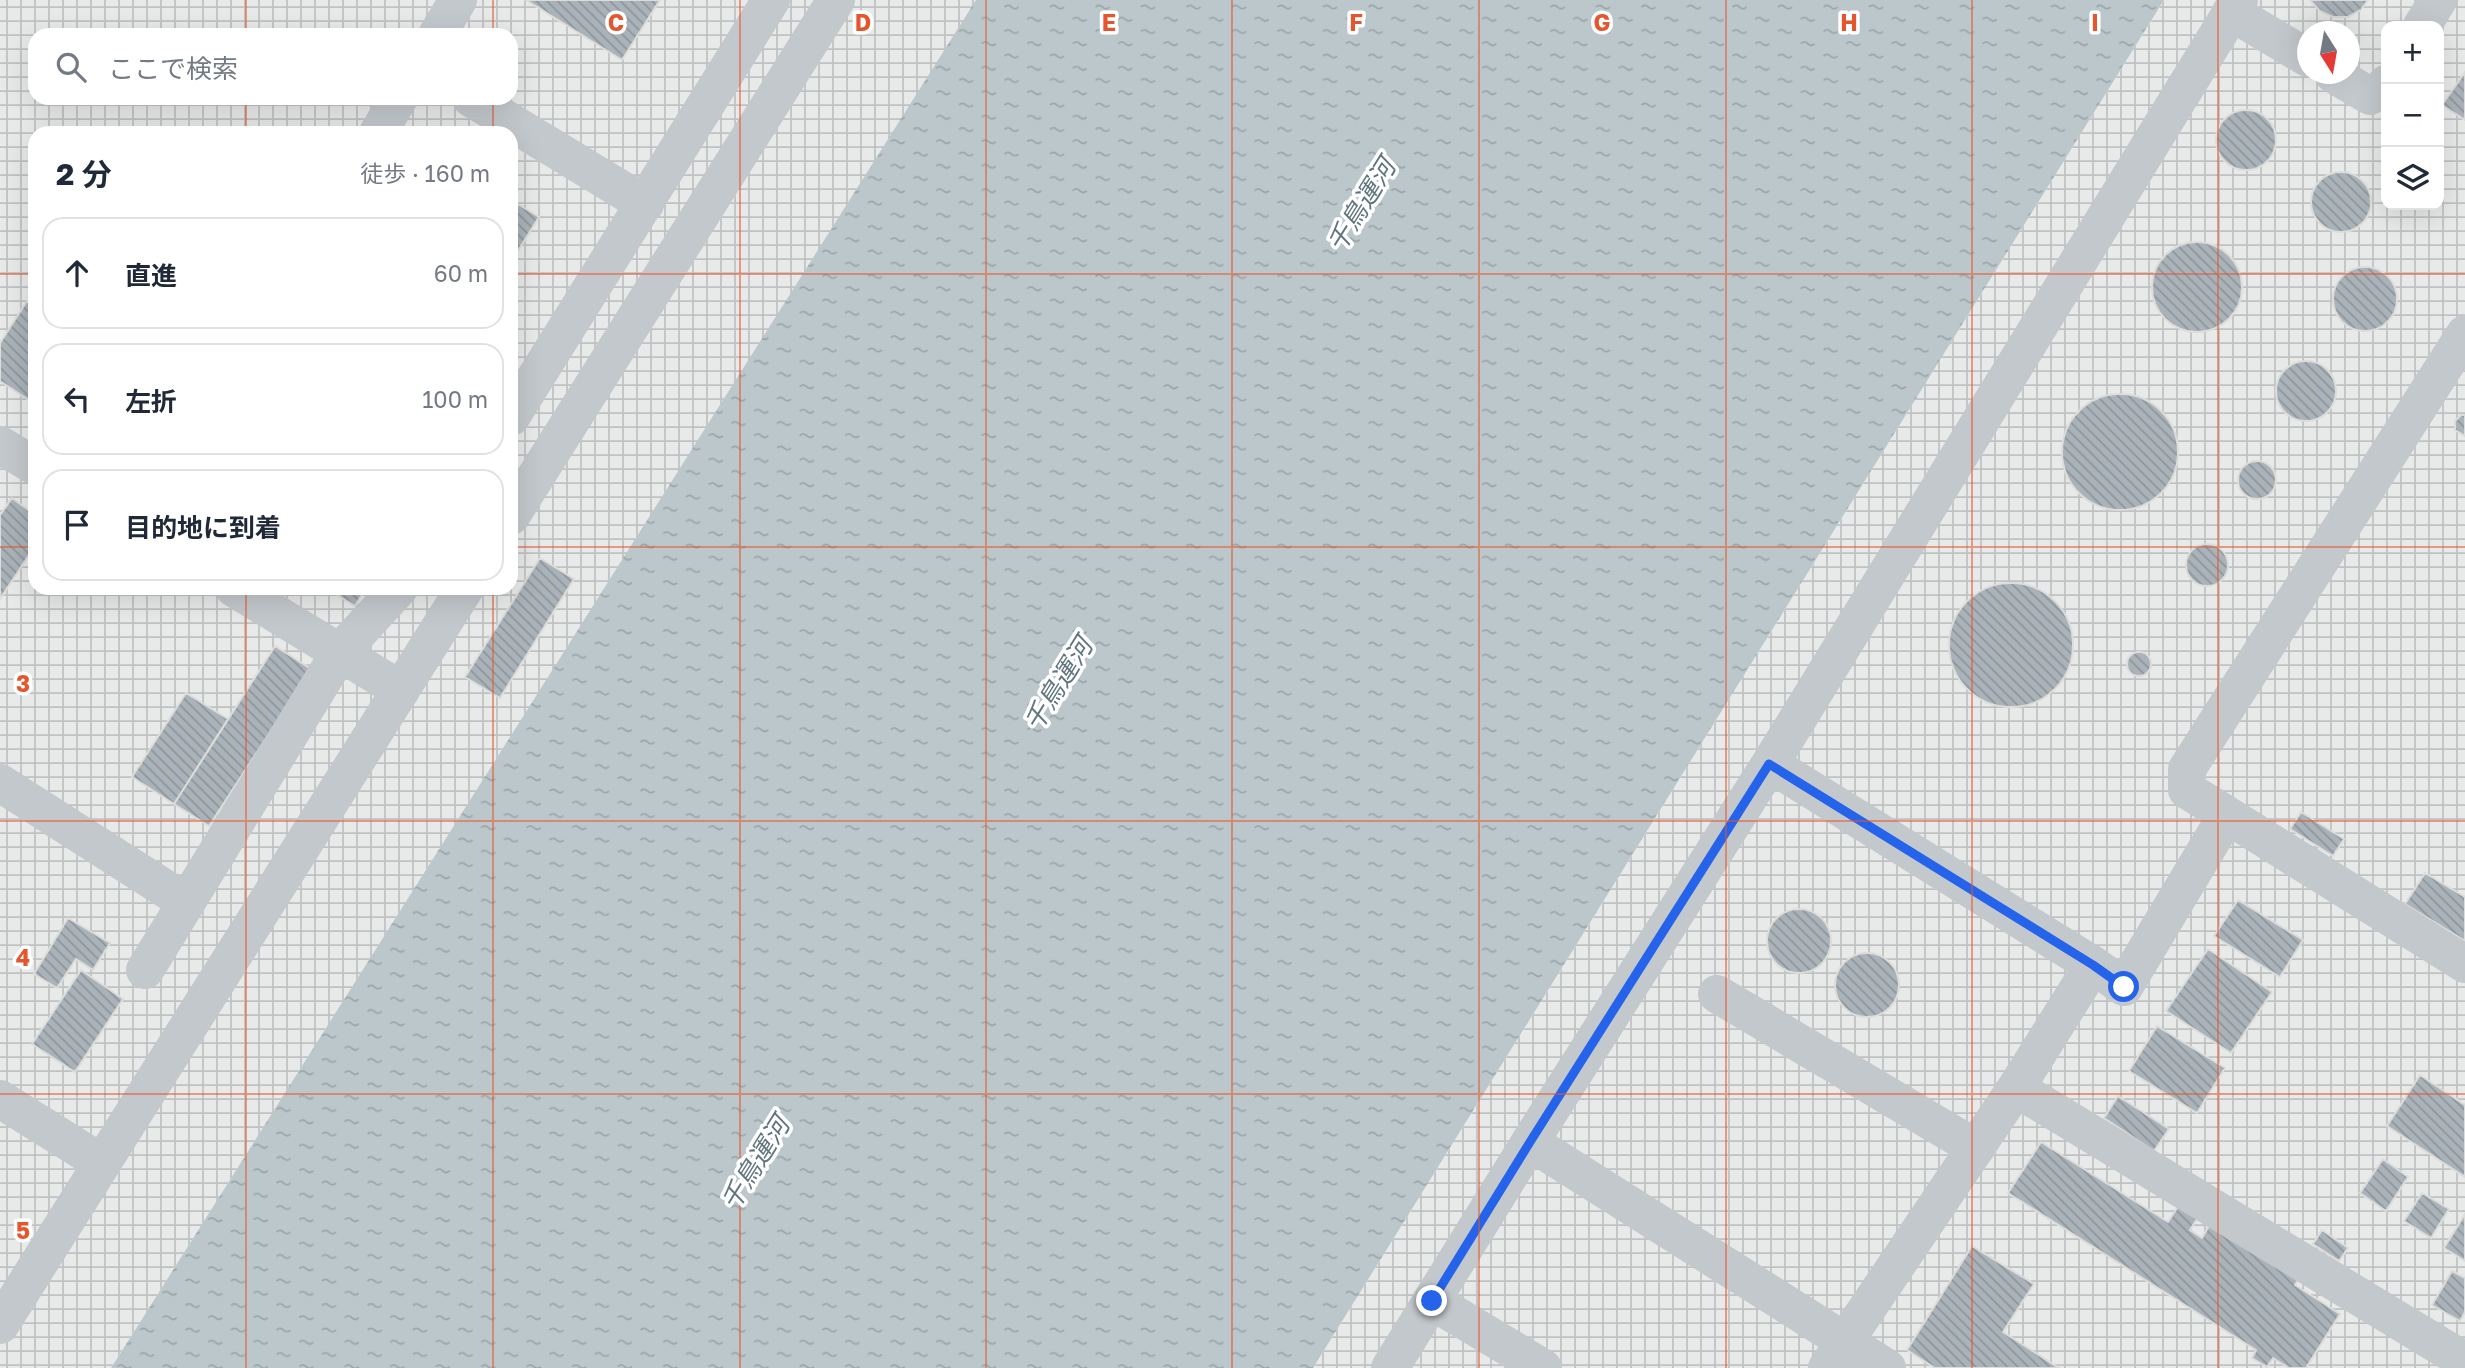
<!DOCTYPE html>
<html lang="ja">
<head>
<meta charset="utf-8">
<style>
	body { margin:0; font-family:"Golos Text","Noto Sans JP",sans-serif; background:#f6f6f7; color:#1f2937 }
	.controls { position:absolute; right:21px; top:21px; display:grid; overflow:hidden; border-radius:14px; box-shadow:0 7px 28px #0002 }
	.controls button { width:63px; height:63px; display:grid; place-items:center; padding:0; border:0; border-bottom:2px solid #e0e1e3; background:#fff; color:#1f2937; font:35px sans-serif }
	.compass { position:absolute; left:2297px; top:21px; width:63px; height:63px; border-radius:50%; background:#fff; box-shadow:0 7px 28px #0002; rotate:169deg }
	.stop { position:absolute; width:21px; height:21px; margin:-16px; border:5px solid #2563eb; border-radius:50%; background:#fff }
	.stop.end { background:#2563eb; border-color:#fff; box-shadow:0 2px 7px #0008 }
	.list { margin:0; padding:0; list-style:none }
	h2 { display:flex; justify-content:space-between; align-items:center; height:91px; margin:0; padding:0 28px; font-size:30px }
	h2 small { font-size:23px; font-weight:400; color:#747a83 }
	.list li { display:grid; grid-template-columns:46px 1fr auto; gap:21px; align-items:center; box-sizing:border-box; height:112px; margin:0 14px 14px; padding:0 14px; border:2px solid #e0e1e3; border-radius:21px }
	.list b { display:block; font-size:26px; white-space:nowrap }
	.list em { font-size:23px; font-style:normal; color:#747a83 }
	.icon { flex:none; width:38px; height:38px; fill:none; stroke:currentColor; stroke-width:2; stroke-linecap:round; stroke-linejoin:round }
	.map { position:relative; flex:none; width:2465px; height:1368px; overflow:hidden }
	.search { position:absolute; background:#fff; box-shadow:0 7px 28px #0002; left:28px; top:28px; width:490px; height:77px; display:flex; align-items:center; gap:18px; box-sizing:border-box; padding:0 24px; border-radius:21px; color:#747a83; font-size:26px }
	.panel { position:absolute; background:#fff; box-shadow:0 7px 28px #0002; left:28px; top:126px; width:490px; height:469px; border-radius:21px }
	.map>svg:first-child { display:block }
</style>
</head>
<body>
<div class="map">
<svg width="2465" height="1368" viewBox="0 0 2465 1368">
	<defs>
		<pattern id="industrial-grid" width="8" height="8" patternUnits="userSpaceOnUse" patternTransform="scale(1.75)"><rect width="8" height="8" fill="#e8e9e9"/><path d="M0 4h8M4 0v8" fill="none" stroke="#c0c1c2"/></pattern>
		<pattern id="water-ripples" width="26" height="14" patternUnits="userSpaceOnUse" patternTransform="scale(1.75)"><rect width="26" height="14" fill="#bbc7cb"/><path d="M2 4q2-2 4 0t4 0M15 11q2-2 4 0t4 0" fill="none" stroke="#9ca6aa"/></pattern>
		<pattern id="building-back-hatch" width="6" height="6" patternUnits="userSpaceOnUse" patternTransform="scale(1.75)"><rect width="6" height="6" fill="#aab3b9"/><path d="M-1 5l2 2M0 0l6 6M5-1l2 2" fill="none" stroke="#8e969c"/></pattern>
	</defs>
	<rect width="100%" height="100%" fill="#fafaf8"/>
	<path fill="url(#industrial-grid)" fill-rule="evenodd" d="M0,0h977l-866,1368h-111zM35,35h476v63h-476zM35,133h476v455h-476z
		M2164,0h301v1368h-1152zM2386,26h53v179h-53zM2308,32h42v42h-42z"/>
	<path fill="url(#water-ripples)" d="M976,0h1188l-851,1368h-1202z"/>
	<path fill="url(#building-back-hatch)" stroke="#dcdcda" stroke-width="2" d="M526,0h134l-38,60z
		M2310,0h58l-7,10 -13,7h-15l-13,-6z
		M2465,72v48l-23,-15z
		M2216 140a30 30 0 1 1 60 0a30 30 0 1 1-60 0Z
		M2311 202a30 30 0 1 1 60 0a30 30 0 1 1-60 0Z
		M511,200l28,17 -28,45z
		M2152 287a45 45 0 1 1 90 0a45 45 0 1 1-90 0Z
		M2333 299a32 32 0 1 1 64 0a32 32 0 1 1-64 0Z
		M27,301l8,5v98l-35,-23v-38z
		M2276 391a30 30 0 1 1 60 0a30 30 0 1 1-60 0Z
		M2062 452a58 58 0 1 1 116 0a58 58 0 1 1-116 0Z
		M2461,415h4v21l-10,-6v-9z
		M2238 480a19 19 0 1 1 38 0a19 19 0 1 1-38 0Z
		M12,498l23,17v31l-35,53v-84z
		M2186 565a21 21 0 1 1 42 0a21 21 0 1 1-42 0Z
		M540,558l34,21 -74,119 -35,-21z
		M1949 645a62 62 0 1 1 124 0a62 62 0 1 1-124 0Z
		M326,588h40l-11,18z
		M275,646l36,23 -102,157 -35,-22z
		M2127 664a12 12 0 1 1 24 0a12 12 0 1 1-24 0Z
		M186,693l42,26 -54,85 -42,-27z
		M2301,812l43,27 -11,17 -43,-27z
		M2425,873l40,24v44l-60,-37z
		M2238,900l65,40 -23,37 -66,-41z
		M1767 941a32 32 0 1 1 64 0a32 32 0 1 1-64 0Z
		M68,918l42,25 -17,27 -17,-11 -19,29 -23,-14z
		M2208,949l64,43 -41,61 -65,-42z
		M1835 985a32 32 0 1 1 64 0a32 32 0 1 1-64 0Z
		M81,970l42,29 -48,73 -43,-28z
		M2157,1026l68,42 -28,45 -68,-42z
		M2420,1075l45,30v72l-78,-51z
		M2118,1096l51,33 -15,22 -50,-33z
		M2041,1142l127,80 13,-20 19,12 -10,16 12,8 11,-19 88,56 -6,10 45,29 -34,54h-17l-16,-10 -6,9 -15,-9 4,-8 -248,-157z
		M2383,1159l25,18 -22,34 -26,-18z
		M2422,1193l27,16 -18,29 -27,-17z
		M2465,1214v47l-21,-13z
		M2322,1230l26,18 -9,13 -26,-17z
		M1972,1246l62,38 -31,48 56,36h-124l-28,-18z
		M2452,1271l13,7v34l-5,9 -28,-16z"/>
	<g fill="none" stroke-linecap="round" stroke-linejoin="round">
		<path stroke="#c3c8cc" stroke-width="38" d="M2231,12l77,46
			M2422,26l16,-26
			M437,35l21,-35
			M2333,74l37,22 12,-6 4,-6
			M471,98l174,106
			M378,133l21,-35
			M2465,334l-278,435v21l278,174
			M511,417l260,-417
			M0,445l35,21
			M511,516l325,-516
			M234,588l167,102
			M1770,764l323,201
			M0,783l186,119
			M145,970l195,-318 59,-64
			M1717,994l259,154
			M2016,1088l449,273
			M0,1099l102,64
			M1530,1142l357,226
			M1432,1301l111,67
			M0,1325l465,-737
			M1390,1368l140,-226 240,-378 469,-764
			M1827,1368l189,-280 77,-123 31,22 103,-172"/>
	</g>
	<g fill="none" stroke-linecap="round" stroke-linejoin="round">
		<path stroke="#2563eb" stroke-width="9" d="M1432,1301l98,-159 239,-378 324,201 31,22"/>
	</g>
	<path fill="none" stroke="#e4572e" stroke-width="2" stroke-opacity="0.55" d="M246,0v35M493,0v35M740,0v1368M986,0v1368M1232,0v1368M1479,0v1368M1726,0v1368M1972,0v1368M2218,0v1368M246,98v35M493,98v35M0,274h35M511,274h1954M0,547h35M511,547h1954M246,588v780M493,588v780M0,821h2465M0,1094h2465"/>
	<g text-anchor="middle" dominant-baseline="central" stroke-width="7" stroke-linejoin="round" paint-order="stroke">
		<g font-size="26" font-style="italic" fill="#60757c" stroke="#fff">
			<text transform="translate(1361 205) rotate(-58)">千鳥運河</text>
			<text transform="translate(1058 684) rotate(-58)">千鳥運河</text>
			<text transform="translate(755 1163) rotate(-58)">千鳥運河</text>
		</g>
	</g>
	<g font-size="23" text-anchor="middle" font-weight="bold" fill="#e4572e" stroke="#fff" stroke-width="7" stroke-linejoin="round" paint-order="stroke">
		<text x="616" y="31">C</text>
		<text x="863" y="31">D</text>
		<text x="1109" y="31">E</text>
		<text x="1356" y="31">F</text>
		<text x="1602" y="31">G</text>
		<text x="1849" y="31">H</text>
		<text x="2095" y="31">I</text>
		<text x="23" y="692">3</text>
		<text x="23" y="966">4</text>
		<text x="23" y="1239">5</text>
	</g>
</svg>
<div class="controls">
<button>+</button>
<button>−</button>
<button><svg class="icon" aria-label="layers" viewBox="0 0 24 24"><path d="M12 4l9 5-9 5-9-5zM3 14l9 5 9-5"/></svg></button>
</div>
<svg class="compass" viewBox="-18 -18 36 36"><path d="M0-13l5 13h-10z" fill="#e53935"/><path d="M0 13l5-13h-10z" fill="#747a83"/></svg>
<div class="stop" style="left:2124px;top:987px"></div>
<div class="stop end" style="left:1432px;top:1301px"></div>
<div class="search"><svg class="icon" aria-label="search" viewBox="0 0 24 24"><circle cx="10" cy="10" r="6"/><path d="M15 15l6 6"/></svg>ここで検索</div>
<section class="panel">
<h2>2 分<small>徒歩 · 160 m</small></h2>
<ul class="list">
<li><svg class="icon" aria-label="ahead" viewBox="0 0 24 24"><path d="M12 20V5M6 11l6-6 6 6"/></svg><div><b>直進</b></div><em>60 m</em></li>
<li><svg class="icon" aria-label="left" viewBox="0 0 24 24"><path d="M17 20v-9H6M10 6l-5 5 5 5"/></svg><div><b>左折</b></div><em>100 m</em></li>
<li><svg class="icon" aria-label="arrive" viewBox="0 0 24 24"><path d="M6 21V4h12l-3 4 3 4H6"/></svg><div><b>目的地に到着</b></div></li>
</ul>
</section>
</div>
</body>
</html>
